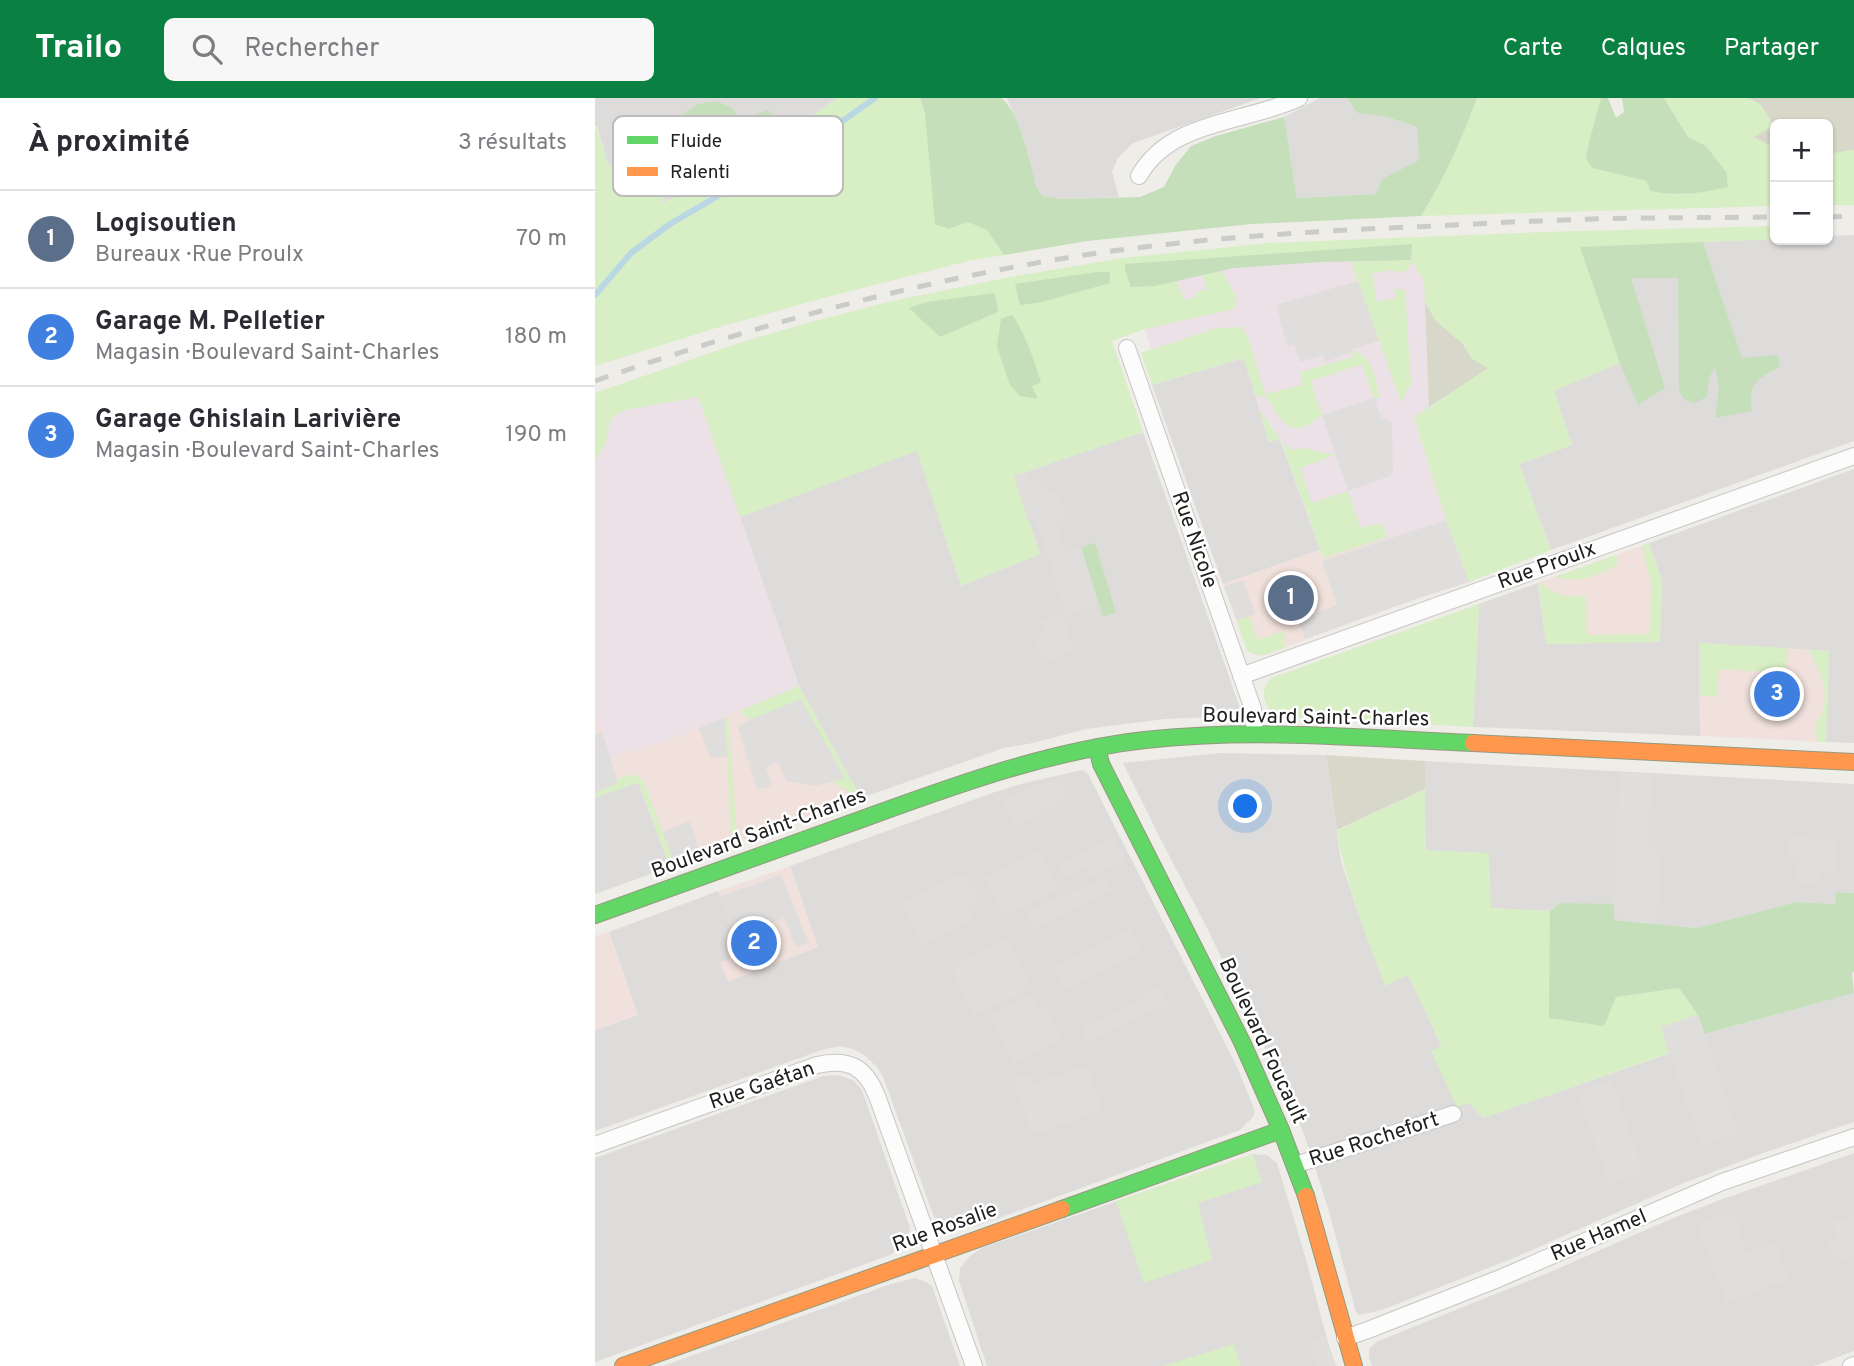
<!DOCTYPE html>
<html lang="fr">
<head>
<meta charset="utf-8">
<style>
	body { margin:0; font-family:Overpass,sans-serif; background:#f7f7f7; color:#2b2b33 }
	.controls { position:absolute; right:21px; top:21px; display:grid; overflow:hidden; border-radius:10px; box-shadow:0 2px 5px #0004 }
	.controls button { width:63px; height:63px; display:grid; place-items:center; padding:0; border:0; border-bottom:2px solid #e1e1e2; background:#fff; color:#2b2b33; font:35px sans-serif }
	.you { position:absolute; left:651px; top:709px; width:24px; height:24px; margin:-18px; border:5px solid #fff; border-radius:50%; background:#1a73e8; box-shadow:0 0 0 10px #1a73e833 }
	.badge { display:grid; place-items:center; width:46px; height:46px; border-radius:50%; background:#0b8043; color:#fff; font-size:23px; font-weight:700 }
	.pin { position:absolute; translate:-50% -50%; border:4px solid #fff; box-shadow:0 2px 7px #0006 }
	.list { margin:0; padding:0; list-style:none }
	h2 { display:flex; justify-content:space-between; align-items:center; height:91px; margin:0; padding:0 28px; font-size:30px }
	h2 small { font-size:23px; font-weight:400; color:#7c7c81 }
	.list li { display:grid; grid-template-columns:46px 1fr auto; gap:21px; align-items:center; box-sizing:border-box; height:98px; padding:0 28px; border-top:2px solid #e1e1e2 }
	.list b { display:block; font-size:26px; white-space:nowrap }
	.list p { margin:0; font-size:23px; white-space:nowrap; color:#7c7c81 }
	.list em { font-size:23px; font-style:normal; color:#7c7c81 }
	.icon { flex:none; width:38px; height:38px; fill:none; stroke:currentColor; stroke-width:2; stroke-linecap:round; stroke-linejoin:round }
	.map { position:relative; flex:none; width:1259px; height:1268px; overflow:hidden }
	header { display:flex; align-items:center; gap:42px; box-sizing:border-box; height:98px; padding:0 35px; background:#0b8043; color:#fff }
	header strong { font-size:33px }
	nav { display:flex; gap:38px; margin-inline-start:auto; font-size:24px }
	.search { width:490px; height:63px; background:#f7f7f7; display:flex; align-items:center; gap:18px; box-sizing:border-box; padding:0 24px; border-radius:10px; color:#7c7c81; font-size:26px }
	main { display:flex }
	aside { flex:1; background:#fff }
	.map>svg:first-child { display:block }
</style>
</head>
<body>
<header>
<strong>Trailo</strong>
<div class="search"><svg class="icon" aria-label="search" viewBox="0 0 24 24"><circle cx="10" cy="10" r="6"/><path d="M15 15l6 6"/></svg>Rechercher</div>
<nav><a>Carte</a><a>Calques</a><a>Partager</a></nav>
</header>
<main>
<aside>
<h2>À proximité<small>3 résultats</small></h2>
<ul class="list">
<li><span class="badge" style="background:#5c6f8a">1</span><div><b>Logisoutien</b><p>Bureaux · Rue Proulx</p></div><em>70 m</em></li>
<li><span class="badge" style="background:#3f7fe0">2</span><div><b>Garage M. Pelletier</b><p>Magasin · Boulevard Saint-Charles</p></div><em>180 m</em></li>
<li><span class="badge" style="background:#3f7fe0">3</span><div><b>Garage Ghislain Larivière</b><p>Magasin · Boulevard Saint-Charles</p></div><em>190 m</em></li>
</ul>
</aside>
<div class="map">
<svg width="1259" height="1268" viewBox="0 0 1259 1268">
	<rect width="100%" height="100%" fill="#eeede8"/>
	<path fill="#dddcda" d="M0,0h242l-105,76 -70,29 4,-27 -30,-13 -4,12 -16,2 -10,-19 -9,-32h-2z
		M412,0h254l-128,45 -15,15 -6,14 7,25 -57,2 -19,-3 -6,-8 -16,-57z
		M725,0h27l10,15 30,4 30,10 2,33 -36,19 -7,15 -79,4 -13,-81z
		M1259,137v206l-303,109 -32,-86 53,-19 -18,-54 26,-144 195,-8 53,1v-4z
		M649,260l25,84 11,-3 40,111 -97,34 -71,-199z
		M548,334l97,276 -2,6 -3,2 -70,3 -79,10 -53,14 -29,5 -143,50 -62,-112 -59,-169 177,-67 44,136 79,-32 -26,-78z
		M1259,371v274l-28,-1 3,-91 -130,-7 1,92 -227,-9 6,-123 59,-21 8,61 116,-63 -13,-38z
		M625,655l106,2 15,106 18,55 26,69 23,-11 34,73 -10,4 37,52 14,15 185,-64 -7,-27 37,-12 8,19 148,-41v129l-91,31 -82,31 -165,73 -134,53 -23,5 -3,-3 -28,-104 -23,-71 -15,-37 -83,-172 -46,-88 -38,-77z
		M830,663l429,23v109l-18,-1 -1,12 -39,-2 -99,26 -84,-8 1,-15 -54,-2 -10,8 -59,-3 -66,-58z
		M487,672l6,4 149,293 18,44 -2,6 -13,13 -266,97 -13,1 -11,-1 -9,-4 -7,-6 -50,-138 -7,-12 -13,-12 -11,-6 -13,-3 -18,4 -227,81v-101l43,-15 -29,-83 109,-41 22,52 -10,16 -9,4 7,18 90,-34 -28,-81 202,-73 33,-10z
		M43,684l32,85 -75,27v-96z
		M242,977l16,5 9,10 48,138 -1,11 -6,8 -13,8 -295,107v-204l228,-82z
		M1259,1055v198l-40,15h-442l-3,-9v-8l7,-7 172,-69 118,-52 54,-21z
		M658,1056l14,1 10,8 29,96 22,84 8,23h-349l-28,-85 1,-13 9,-11 13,-9z
		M320,1180l11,4 6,4 28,80h-297l228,-82z"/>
	<path fill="#f1e1dc" d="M103,298l101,290 62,112 -191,69 -32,-85 -43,16v-371z
		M779,443l25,64 -138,51 -5,-1 -9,-5 -24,-66 97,-34 3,8z
		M1054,445l13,38 -2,61 -114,2 -8,-61z
		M1104,545l130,8 -3,91 -126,-6z
		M195,768l28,81 -90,35 -8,-19 10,-4 -4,-10 14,-6 -22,-52z
		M14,834l29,83 -43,15v-94z"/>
	<path fill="#ece1e7" d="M859,151l35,119 -75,49 32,103 23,62 -70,23 -25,-64 -51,17 -42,-119 -12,3 -25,-84 -82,24 -37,-113z
		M103,298l101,290 -130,54 -59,17 -13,-41h-2v-289l30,-17z"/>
	<path fill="#d7d8c9" d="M1153,0h106v52l-26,4v-30h-53v24l-22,-11 8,-32z
		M830,204l11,19 27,23 9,15 17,9 -60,39z
		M731,657l99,6v28l-88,41z"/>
	<path fill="#d8eec4" d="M242,0h83l5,15 24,116 19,-7 19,8 17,25 -36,6 -141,36 -111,31 -121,38v-240h1l10,32 10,19 16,-2 4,-12 1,-13h16l11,7 2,19 -4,27 70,-29z
		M882,0h124l-12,44 -3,17 6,9 56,13 2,10 29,4 49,-8 -1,-14 -21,-27 -18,-9 -24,-39h84l13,7 13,21 -20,11 21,11v58l-354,10c23,-37 41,-77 56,-118z
		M1259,52v55h-26v-51z
		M1180,128v13l-194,9 39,115 -66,28 18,54 -53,19 32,86 -82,32 -23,-62 -32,-103 74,-49 -16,-9 -9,-15 -27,-23 -11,-19 -1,-21 -12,-20 -7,12 -14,-3 -19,4 5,28 19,-4 -2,-9 11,1 6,94 -10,18 -50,-140 60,-2 -286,4 30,22 22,-5 7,19 12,-3v-4l11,-4 -4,-14 19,-4 15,27 -3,11 -89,20 -33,12 31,91 -129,44 26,78 -79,32 -44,-135 -177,66 -42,-120 -73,13 -14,8 -5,25 -11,20v-70l141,-49 68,-20 84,-22 122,-25 113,-19 145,-15 276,-11z
		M646,229l8,12 16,55 38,-9 -3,-13 53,-15 -2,-8c24,9 23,27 29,49h-6l-12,-34 -51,17 11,34c-31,28 -40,7 -57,-20l-9,2 -13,-39 -91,27 -11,-32 76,-25z
		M664,311l21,30 11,11 11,-2 33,7 -35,13 12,35 36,-12 12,36 22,-3 5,13 -64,21 -42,-119 -12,3z
		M1054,445l13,38 -2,61 -114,2 -7,-62c18,13 25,17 47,13l1,40 63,-1 1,-50 -9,-39z
		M1020,457l3,3v6c-21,12 -39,20 -63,13z
		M884,506l-6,123 -193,-11 -8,-2c-9,-15 -12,-21 -1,-36z
		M654,518l9,24 25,-9 2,8 -2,2 3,6c-14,5 -26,13 -39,3l-9,-25 2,-6z
		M1104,545l89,5 -2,25 -67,-4 -2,28 -17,-2z
		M1214,552l20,1 -3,91h-8c-7,-23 4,-21 6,-38 3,-20 -6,-37 -15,-54z
		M204,588l62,112c-36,-16 -62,-46 -94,-69 -10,-6 -19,-9 -27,-18z
		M133,618l9,122 -2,2 -4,-8 -6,-115z
		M32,677l11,1 6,6 31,83 -5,2 -32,-85 -43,16v-5l23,-10 -1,-4z
		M830,691l1,61 63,3 2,55 59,3v107l65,-21 64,-9 19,27 -37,12 8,26 -186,65 -14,-15 -12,4 -26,-56 11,-5 -34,-71 -23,11c-19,-51 -39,-101 -48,-155z
		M658,1056l9,28 -64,21 14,57 -68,23 -28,-82z
		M639,1246l7,22h-78z"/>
	<path fill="#c5dfbb" d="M325,0h81c19,13 29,67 36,90l6,8 19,3 78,-2 24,-10 11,-21 16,-20 25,-10 68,-19 13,81 79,-4 6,-15 37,-19 -2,-33 -30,-10 -30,-4 -10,-15h130c-15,41 -33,81 -56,118l-169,8 -165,17 -83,14 -17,-25 -19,-8 -19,7 -14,-5 -10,-111z
		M1006,0h7l8,20 8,-6 -2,-14h42l24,39 18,9 21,27 1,14c-27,6 -51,10 -78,4l-3,-10 -55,-13 -6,-9 3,-17z
		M122,3l15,7 7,9 15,-2 14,-5 8,8 -2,12 -45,32 -12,15 -11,5 -10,-11 -17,-34 4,-23 14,-10z
		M1108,144l39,116 35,-3 3,6 -1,6c-23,13 -31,17 -27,44l-37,7 4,-30 -4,-21 -6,11 -2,19 -13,6 -9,-3 -6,-9 -1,-113h-47l34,110 -27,17 -18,-42 -40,-116z
		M817,146l-1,16 -89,2 -88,6 -79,18 -24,1 -6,-18v-5z
		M502,174h13v11l-68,19 -22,3 -5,-21z
		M400,195l3,19 -58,25 -31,-29 18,-6z
		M417,217c12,15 23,48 29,67l-9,4 6,13 -18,-3 -10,-11 -13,-38 4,-28z
		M500,445l21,70 -13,4 -22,-70z
		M1241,794l18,1v79l-2,1 2,20 -149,41 -7,-19 -19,-27 -63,9 -12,29 -55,-8 1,-107 10,-8 54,1v16l83,8 99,-26 39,2z"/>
	<path fill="#dfdedc" d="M763,183l21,60 -27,8 1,3 -28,10 -2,-7 -23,7 -6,-18 -7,2 -11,-41z
		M779,300l7,19 11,5 1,53 -45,16 -26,-76z
		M429,375l36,26 12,18 -16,5 9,29 16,-4 17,57 -32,12 -30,-99 -8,3 -14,-44z
		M851,422l23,62 -48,15 -116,42 -7,-19 39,-15 -15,-44z
		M648,482l12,34 -18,6 -13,-33z
		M466,516l13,37 -30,10 -9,-23 10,-5 -6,-13z
		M206,601l44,79 -29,8 -30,-5 -8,-19 -12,5 6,19 -15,4 -19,-63 11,-7z
		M130,619l2,40h-17l-11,-29z
		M7,634l16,51 -23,10v-58z
		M1024,674l34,2 -2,35h-3l-2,38 10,1 -1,9 7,2 -6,65 -32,-3v-10l-10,-2z
		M466,682l5,19 -51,26 -14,-24 34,-16z
		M95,723l11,35 -26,9 -12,-33z
		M1194,738l49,5 -3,30 -14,-1 -2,15 -22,-2 2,-24 -12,-2z
		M517,739l14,23 -35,17 -6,-11 -22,12 -6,-14z
		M444,751l21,39 -56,28 -20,-37z
		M369,775l14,26 -12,6 7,15 -51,25 -22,-42z
		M186,777l28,68 -13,4 -12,-29 -26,10 3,7 -21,8 -20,-47z
		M510,778l7,14 -78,41 -9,-16z
		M535,830l13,22 -78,41 -13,-23z
		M412,841l22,42 -7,3 3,8 -50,24 -23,-48z
		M566,889l9,16 -82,39 -5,-14z
		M436,897l6,13 7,-4 18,36 -49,24 -25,-48z
		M1103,917l40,118 -36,11 -33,-91 -8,-26z
		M491,967l16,45 -69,25 -20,-55 16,-7 4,11z
		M1017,982l31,91 -33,15 -33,-94z
		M1138,1114l14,41 28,-9 13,36 -62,22 -29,-78z
		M1259,1117v41l-19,7 -8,-21 10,-4 -5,-15z
		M731,1237l2,8 8,23h-20l-8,-25z"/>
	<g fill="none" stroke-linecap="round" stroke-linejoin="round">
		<path stroke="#b9d8e4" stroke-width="6" d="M0,197l36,-42 39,-29 154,-90 51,-36"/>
		<defs>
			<path id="street" d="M544,78c31,-56 107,-53 160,-78
				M532,250l126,361 2,25
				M646,578l613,-220
				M0,1047l222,-80c31,-7 48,1 60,31l97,270
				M700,1067l158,-51
				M750,1240l23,-8 130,-51 224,-97 132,-45
				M1256,1268l3,-1"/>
			<path id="fast" d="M502,649l4,17 141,278 39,88 25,66
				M0,817c90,-32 180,-65 270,-97 91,-33 183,-67 280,-78 109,-12 219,-2 328,3
				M467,1111l219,-79"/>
			<path id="slow" d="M878,645l381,19
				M711,1098l48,170
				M28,1268l439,-157"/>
		</defs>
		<use href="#street" stroke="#c7c6c4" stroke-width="18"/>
		<use href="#fast" stroke="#95997f" stroke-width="18"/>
		<use href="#slow" stroke="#95997f" stroke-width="18"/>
		<use href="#street" stroke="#fcfcfc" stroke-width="16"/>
		<use href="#fast" stroke="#63d668" stroke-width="16"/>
		<use href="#slow" stroke="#ff974d" stroke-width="16"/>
		<path stroke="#cbcbca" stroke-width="5" stroke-dasharray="14 14" stroke-linecap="butt" d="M1233,119l26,-1
			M0,283c158,-55 318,-99 483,-125 110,-17 220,-24 330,-29 44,-1 88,-5 132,-6 79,-4 157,-3 235,-4"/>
	</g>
	<g text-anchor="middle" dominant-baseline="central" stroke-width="5" stroke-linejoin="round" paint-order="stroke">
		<g font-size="21" fill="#202020" stroke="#fff">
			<text transform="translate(599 442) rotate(71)">Rue Nicole</text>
			<text transform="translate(952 468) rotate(-20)">Rue Proulx</text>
			<text transform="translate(721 620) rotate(1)">Boulevard Saint-Charles</text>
			<text transform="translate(164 736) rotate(-20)">Boulevard Saint-Charles</text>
			<text transform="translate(667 943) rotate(65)">Boulevard Foucault</text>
			<text transform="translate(167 988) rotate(-19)">Rue Gaétan</text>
			<text transform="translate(779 1042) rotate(-18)">Rue Rochefort</text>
			<text transform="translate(350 1130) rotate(-20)">Rue Rosalie</text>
			<text transform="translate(1004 1138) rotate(-23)">Rue Hamel</text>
		</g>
	</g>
	<rect x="18" y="18" width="230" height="80" rx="10" fill="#fff" stroke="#bcbcbc" stroke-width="2"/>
	<rect x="32" y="38" width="31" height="8" fill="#63d668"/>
	<rect x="32" y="69" width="31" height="9" fill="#ff974d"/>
	<g font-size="19" fill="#202020">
		<text x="75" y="49">Fluide</text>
		<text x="75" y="80">Ralenti</text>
	</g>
</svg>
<div class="controls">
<button>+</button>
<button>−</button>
</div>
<div class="you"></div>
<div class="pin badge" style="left:696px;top:500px;background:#5c6f8a">1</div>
<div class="pin badge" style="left:159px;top:845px;background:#3f7fe0">2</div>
<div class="pin badge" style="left:1182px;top:596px;background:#3f7fe0">3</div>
</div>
</main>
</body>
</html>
